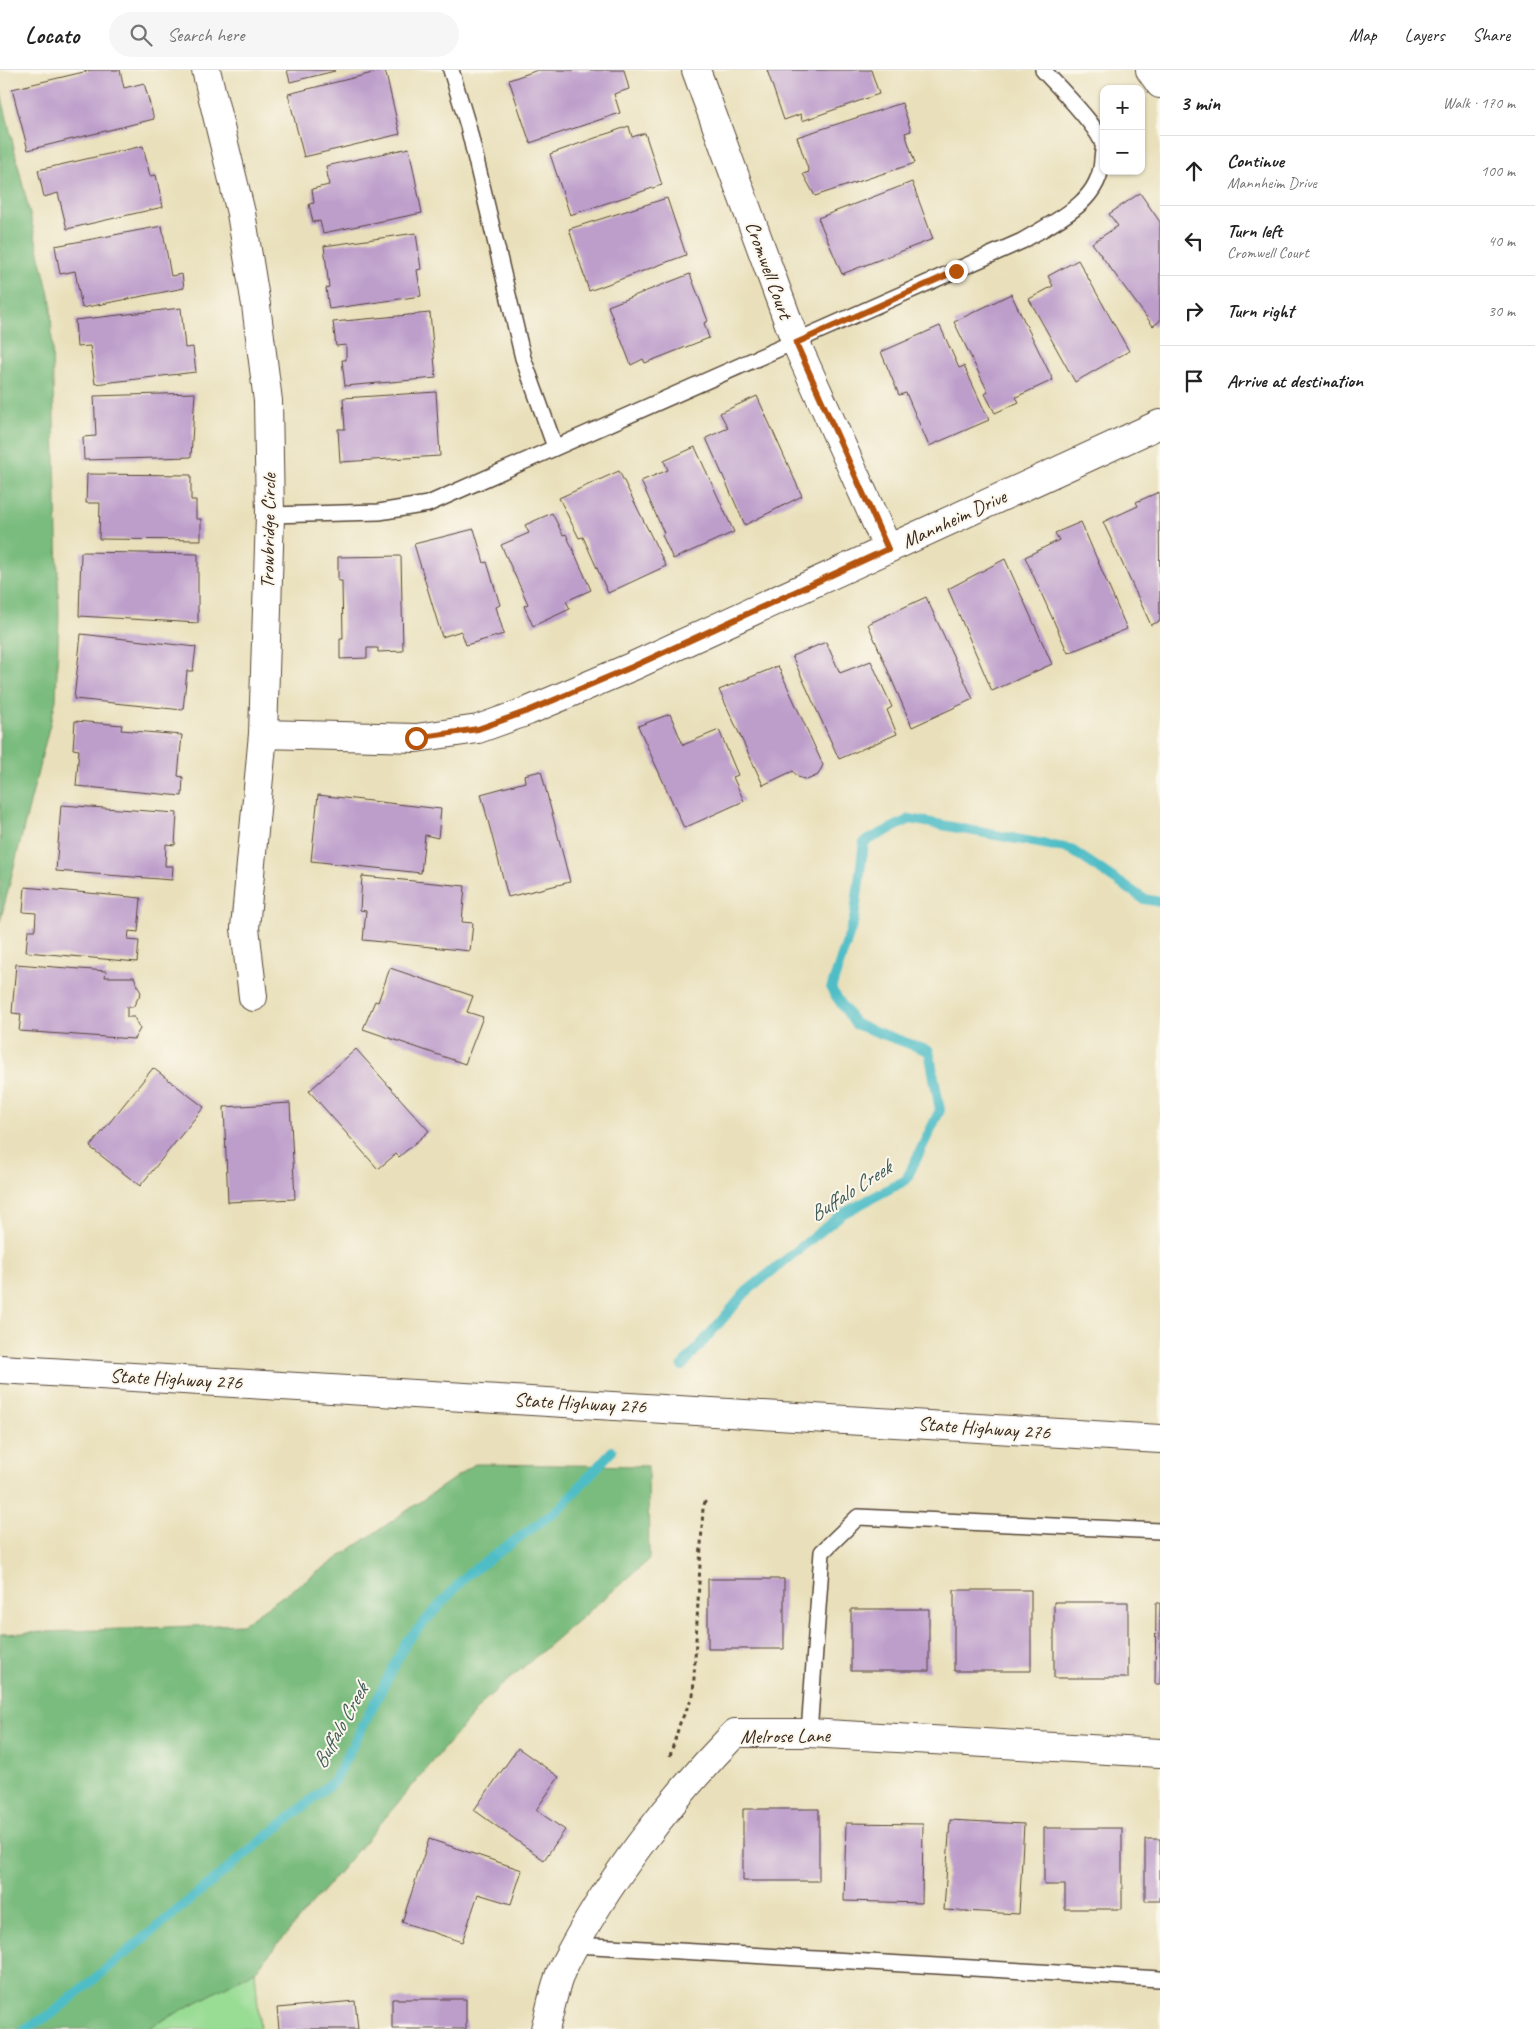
<!DOCTYPE html>
<html lang="en">
<head>
<meta charset="utf-8">
<style>
	body { margin:0; font-family:Caveat,sans-serif; background:#f6f6f6; color:#222 }
	.controls { position:absolute; right:15px; top:15px; display:grid; overflow:hidden; border-radius:10px; box-shadow:0 1px 4px #0004 }
	.controls button { width:45px; height:45px; display:grid; place-items:center; padding:0; border:0; border-bottom:1px solid #e0e0e0; background:#fff; color:#222; font:25px sans-serif }
	.stop { position:absolute; width:15px; height:15px; margin:-11px; border:4px solid #b45309; border-radius:50%; background:#fff }
	.stop.end { background:#b45309; border-color:#fff; box-shadow:0 1px 5px #0008 }
	.list { margin:0; padding:0; list-style:none }
	h2 { display:flex; justify-content:space-between; align-items:center; height:65px; margin:0; padding:0 20px; font-size:21px }
	h2 small { font-size:16px; font-weight:400; color:#767676 }
	.list li { display:grid; grid-template-columns:32px 1fr auto; gap:15px; align-items:center; box-sizing:border-box; height:70px; padding:0 20px; border-top:1px solid #e0e0e0 }
	.list b { display:block; font-size:19px; white-space:nowrap }
	.list p { margin:0; font-size:16px; white-space:nowrap; color:#767676 }
	.list em { font-size:16px; font-style:normal; color:#767676 }
	.icon { flex:none; width:28px; height:28px; fill:none; stroke:currentColor; stroke-width:2; stroke-linecap:round; stroke-linejoin:round }
	.map { position:relative; flex:none; width:1160px; height:1959px; overflow:hidden }
	header { display:flex; align-items:center; gap:30px; box-sizing:border-box; height:70px; padding:0 25px; background:#fff; border-bottom:1px solid #e0e0e0 }
	header strong { font-size:24px }
	nav { display:flex; gap:28px; margin-inline-start:auto; font-size:18px }
	.search { width:350px; height:45px; background:#f6f6f6; display:flex; align-items:center; gap:12px; box-sizing:border-box; padding:0 18px; border-radius:28px; color:#767676; font-size:19px }
	main { display:flex }
	aside { flex:1; background:#fff }
	.map>svg:first-child { display:block }
</style>
</head>
<body>
<header>
<strong>Locato</strong>
<div class="search"><svg class="icon" aria-label="search" viewBox="0 0 24 24"><circle cx="10" cy="10" r="6"/><path d="M15 15l6 6"/></svg>Search here</div>
<nav><a>Map</a><a>Layers</a><a>Share</a></nav>
</header>
<main>
<div class="map">
<svg width="1160" height="1959" viewBox="0 0 1160 1959">
	<rect width="100%" height="100%" fill="#fbf7ec"/>
	<filter id="ink" filterUnits="userSpaceOnUse"><feTurbulence type="fractalNoise" baseFrequency=".02" numOctaves="2"/><feDisplacementMap in="SourceGraphic" scale="10" xChannelSelector="R" yChannelSelector="G"/><feConvolveMatrix kernelMatrix="1 2 1 2 8 2 1 2 1" color-interpolation-filters="sRGB"/></filter>
	<filter id="wash" filterUnits="userSpaceOnUse"><feTurbulence type="fractalNoise" baseFrequency=".0096" numOctaves="4" result="noise"/><feDisplacementMap in="SourceGraphic" scale="20" xChannelSelector="R" yChannelSelector="G"/><feGaussianBlur stdDeviation="1.12" result="paint"/><feColorMatrix in="noise" values="0 0 0 0 0 0 0 0 0 0 0 0 0 0 0 0 0 1.4 0 .05"/><feComposite in="paint" operator="in"/></filter>
	<g filter="url(#wash)">
		<rect width="100%" height="100%" fill="#e9e0bb"/>
		<path fill="#99dc94" stroke="#6a8359" d="M255,1901l5,58h-114z"/>
		<path fill="#7abc7e" stroke="#5a734e" d="M0,19l51,214 8,312 -3,85 -56,222z
			M475,1394l173,2 1,94 -163,139 -231,272 -109,58h-146v-395l242,-10z"/>
		<g fill="none" stroke-linecap="round" stroke-linejoin="round">
			<path stroke="#4fbdc6" stroke-width="10" d="M682,1296l64,-74 96,-78 64,-34 34,-70 -11,-59 -74,-27 -24,-35 23,-69 10,-78 46,-23 160,30 74,50 16,3
				M25,1959l28,-16 281,-232 73,-140 60,-66 93,-67 52,-57"/>
		</g>
		<g id="blocks">
			<path fill="#bd9ecb" d="M92,0h28l4,18 20,-5 10,36 -126,31 -16,-61z
				M287,0h47l1,1 -45,11z
				M385,0l15,64 -96,23 -16,-63z
				M538,0h86l5,19 -15,5 6,19 -90,30 -21,-63z
				M767,0h104l8,24 -77,27 -1,-7 -17,6z
				M902,33l9,28 -6,2 10,30 -100,33 -12,-22 6,-2 -12,-35z
				M629,56l3,11 13,-4 17,52 -92,30 -20,-61z
				M143,76l7,30 6,-1 7,32 -96,22 -9,-36 -14,4 -6,-27z
				M409,78l13,65 -99,20 -3,-12 -7,1 -4,-18 5,-1 -2,-14 17,-4 -3,-19z
				M912,112l21,57 -91,35 -24,-56z
				M1140,123l20,29v99l-7,5 -61,-83 26,-17 -9,-12z
				M667,128l19,57 -97,36 -20,-62z
				M162,156l9,50 11,-2 2,14 -102,20 -7,-37 -15,3 -5,-28z
				M416,163l5,36 -4,1 4,26 -92,13 -3,-21 3,-1 -5,-41z
				M1078,190l51,91 -54,31 -46,-83 24,-13 -5,-10z
				M690,204l18,47 -4,2 5,15 -64,25 -2,-4 -12,6 -23,-59z
				M1011,224l42,86 -37,17 3,5 -24,11 -10,-19 3,-2 -34,-70z
				M181,238l4,40 8,-1 3,25 -101,12 -5,-38 -13,1 -2,-27z
				M430,243l6,65 -91,8 -3,-26h4v-15l-10,1 -3,-24z
				M940,256l19,42 5,-2 25,54 -60,26 -23,-53 -7,2 -18,-43z
				M436,322l4,64 -100,6 -2,-33h7l-2,-31z
				M195,323l-4,64 -107,3 -1,-23 13,-1 -2,-40z
				M757,326l45,100 -57,29 -39,-87 22,-10 -8,-15z
				M695,377l39,85 -61,27 -11,-24 2,-2 -23,-52 27,-11 -4,-9z
				M619,401l47,95 -58,27 -25,-56 -4,1 -20,-40z
				M87,404l104,1v25h5v19h5v21l-102,-1 1,-36h-14z
				M1159,422l1,129 -9,4 -48,-103 35,-16 -2,-4z
				M552,443l11,22 3,-1 25,56 -25,11 4,8 -37,17 -9,-20 4,-2 -27,-59 28,-12 -4,-8z
				M1081,452l46,107 -59,24 -43,-96 34,-17 -4,-7z
				M474,459l10,34 3,-1 13,43 -4,2 8,27 -38,11 -5,-14 -19,6 -28,-93z
				M81,482l117,2v69l-119,-7z
				M401,486l2,95 -25,1v-4h-11v10l-27,1v-20h3l-1,-58h-4v-24z
				M1005,489l47,105 -60,27 -44,-102z
				M926,527l47,102 -61,28 -44,-103z
				M81,564l115,13 -3,24h-6l-4,39 -109,-11z
				M826,572l14,31 31,-12 21,46 -5,3 10,24 -58,25 -47,-103z
				M778,596l45,99 -5,10 -11,5 -9,-3 -5,-6 -30,14 -44,-95z
				M670,644l13,31 36,-15 19,45 -5,2 11,24 -60,27 -46,-102z
				M75,651l47,4 -1,5 61,5 -4,41 5,1 -1,19 -106,-10 3,-36 -6,-1z
				M541,701l29,111 -62,15 -27,-103 44,-12 -1,-7z
				M318,725l123,14 -3,29 -13,-3 -4,38 -110,-12z
				M61,735l116,8 -2,32 -9,-1 -1,22h8l-1,14 -116,-9z
				M362,806l103,10 -3,36 11,1 -3,28 -107,-11 3,-29 -6,-1z
				M25,817l116,11 -3,34 -9,-1 -1,9 11,1 -2,21 -111,-10 2,-22h7l1,-17 -13,-1z
				M16,894l90,7 -1,6h29l7,16 -8,14h-6v10h7l6,12 -6,10 -115,-8 2,-17 -9,-1z
				M390,898l83,28 -6,16 16,5 -18,47 -102,-35 12,-28 3,1z
				M356,979l73,82 -30,26 -3,-3 -18,15 -69,-78z
				M153,998l51,39 -64,79 -50,-39z
				M290,1033l5,96 -67,3 -4,-95z
				M708,1509h76v70h-76z
				M954,1520h77v81h-77z
				M1054,1532h74v76h-74z
				M1156,1533h4v81h-5z
				M851,1539h78v62h-78z
				M518,1678l41,29 -23,33 29,20 -21,30 -70,-50z
				M743,1739h76v72h-76z
				M950,1750l74,4 -5,90 -75,-4z
				M846,1753l77,1 -1,79 -78,-2z
				M1044,1758h78v81h-57v-24h-21z
				M429,1769l93,31 -11,34 -33,-10 -16,48 -60,-20z
				M1145,1769h15v62h-15z
				M392,1929h74v30h-74z
				M355,1931l3,28h-79l-2,-21z"/>
		</g>
	</g>
	<g filter="url(#ink)">
		<use href="#blocks" fill-opacity="0" stroke="#554536" stroke-width="1"/>
		<g fill="none" stroke-linecap="round" stroke-linejoin="round">
			<defs>
				<path id="service" d="M451,0l17,56 55,232 32,89
					M270,445l109,-3 49,-8 594,-263c33,-20 78,-38 80,-81 0,-5 2,-11 1,-15 -4,-18 -47,-60 -60,-75
					M809,1663l13,-181 36,-35 302,14
					M576,1875l584,34"/>
				<path id="minor" d="M206,0l35,143 15,92 12,96 2,114 -7,219 -18,194 8,69
					M696,0l100,273 92,206
					M263,664l153,4 62,-9 50,-18 103,-44 529,-243
					M545,1959c6,-20 9,-44 18,-62 42,-84 107,-167 172,-234h74l351,20"/>
				<path id="tertiary" d="M1150,0l10,14
					M0,1299l1160,70"/>
			</defs>
			<use href="#service" stroke="#554536" stroke-width="18"/>
			<use href="#minor" stroke="#554536" stroke-width="30"/>
			<use href="#tertiary" stroke="#554536" stroke-width="30"/>
			<path stroke="#554536" stroke-width="3" stroke-dasharray="4 4" stroke-linecap="butt" d="M670,1686l10,-33 13,-27 10,-188 3,-9"/>
			<use href="#service" stroke="#fff" stroke-width="15"/>
			<use href="#minor" stroke="#fff" stroke-width="28"/>
			<use href="#tertiary" stroke="#fff" stroke-width="28"/>
		</g>
	</g>
	<g fill="none" stroke-linecap="round" stroke-linejoin="round" filter="url(#ink)">
		<path stroke="#b45309" stroke-width="6" d="M416,668l62,-9 50,-18 104,-44 256,-118 -92,-206 160,-72"/>
	</g>
	<g text-anchor="middle" dominant-baseline="central" stroke-width="4" stroke-linejoin="round" paint-order="stroke">
		<g font-size="20" fill="#3b2a1e" stroke="#fbf7ec">
			<text transform="translate(769 200) rotate(70)">Cromwell Court</text>
			<text transform="translate(954 449) rotate(-25)">Mannheim Drive</text>
			<text transform="translate(268 461) rotate(-89)">Trowbridge Circle</text>
			<text transform="translate(176 1309) rotate(3)">State Highway 276</text>
			<text transform="translate(580 1333) rotate(3)">State Highway 276</text>
			<text transform="translate(984 1358) rotate(4)">State Highway 276</text>
			<text transform="translate(785 1666) rotate(-1)">Melrose Lane</text>
		</g>
		<g font-size="21" font-style="italic" fill="#425d59" stroke="#fbf7ec">
			<text transform="translate(850 1121) rotate(-33)">Buffalo Creek</text>
			<text transform="translate(340 1656) rotate(-61)">Buffalo Creek</text>
		</g>
	</g>
</svg>
<div class="controls">
<button>+</button>
<button>−</button>
</div>
<div class="stop" style="left:416px;top:668px"></div>
<div class="stop end" style="left:956px;top:201px"></div>
</div>
<aside>
<h2>3 min<small>Walk · 170 m</small></h2>
<ul class="list">
<li><svg class="icon" aria-label="ahead" viewBox="0 0 24 24"><path d="M12 20V5M6 11l6-6 6 6"/></svg><div><b>Continue</b><p>Mannheim Drive</p></div><em>100 m</em></li>
<li><svg class="icon" aria-label="left" viewBox="0 0 24 24"><path d="M17 20v-9H6M10 6l-5 5 5 5"/></svg><div><b>Turn left</b><p>Cromwell Court</p></div><em>40 m</em></li>
<li><svg class="icon" aria-label="right" viewBox="0 0 24 24"><path d="M7 20v-9h11M14 6l5 5-5 5"/></svg><div><b>Turn right</b></div><em>30 m</em></li>
<li><svg class="icon" aria-label="arrive" viewBox="0 0 24 24"><path d="M6 21V4h12l-3 4 3 4H6"/></svg><div><b>Arrive at destination</b></div></li>
</ul>
</aside>
</main>
</body>
</html>
